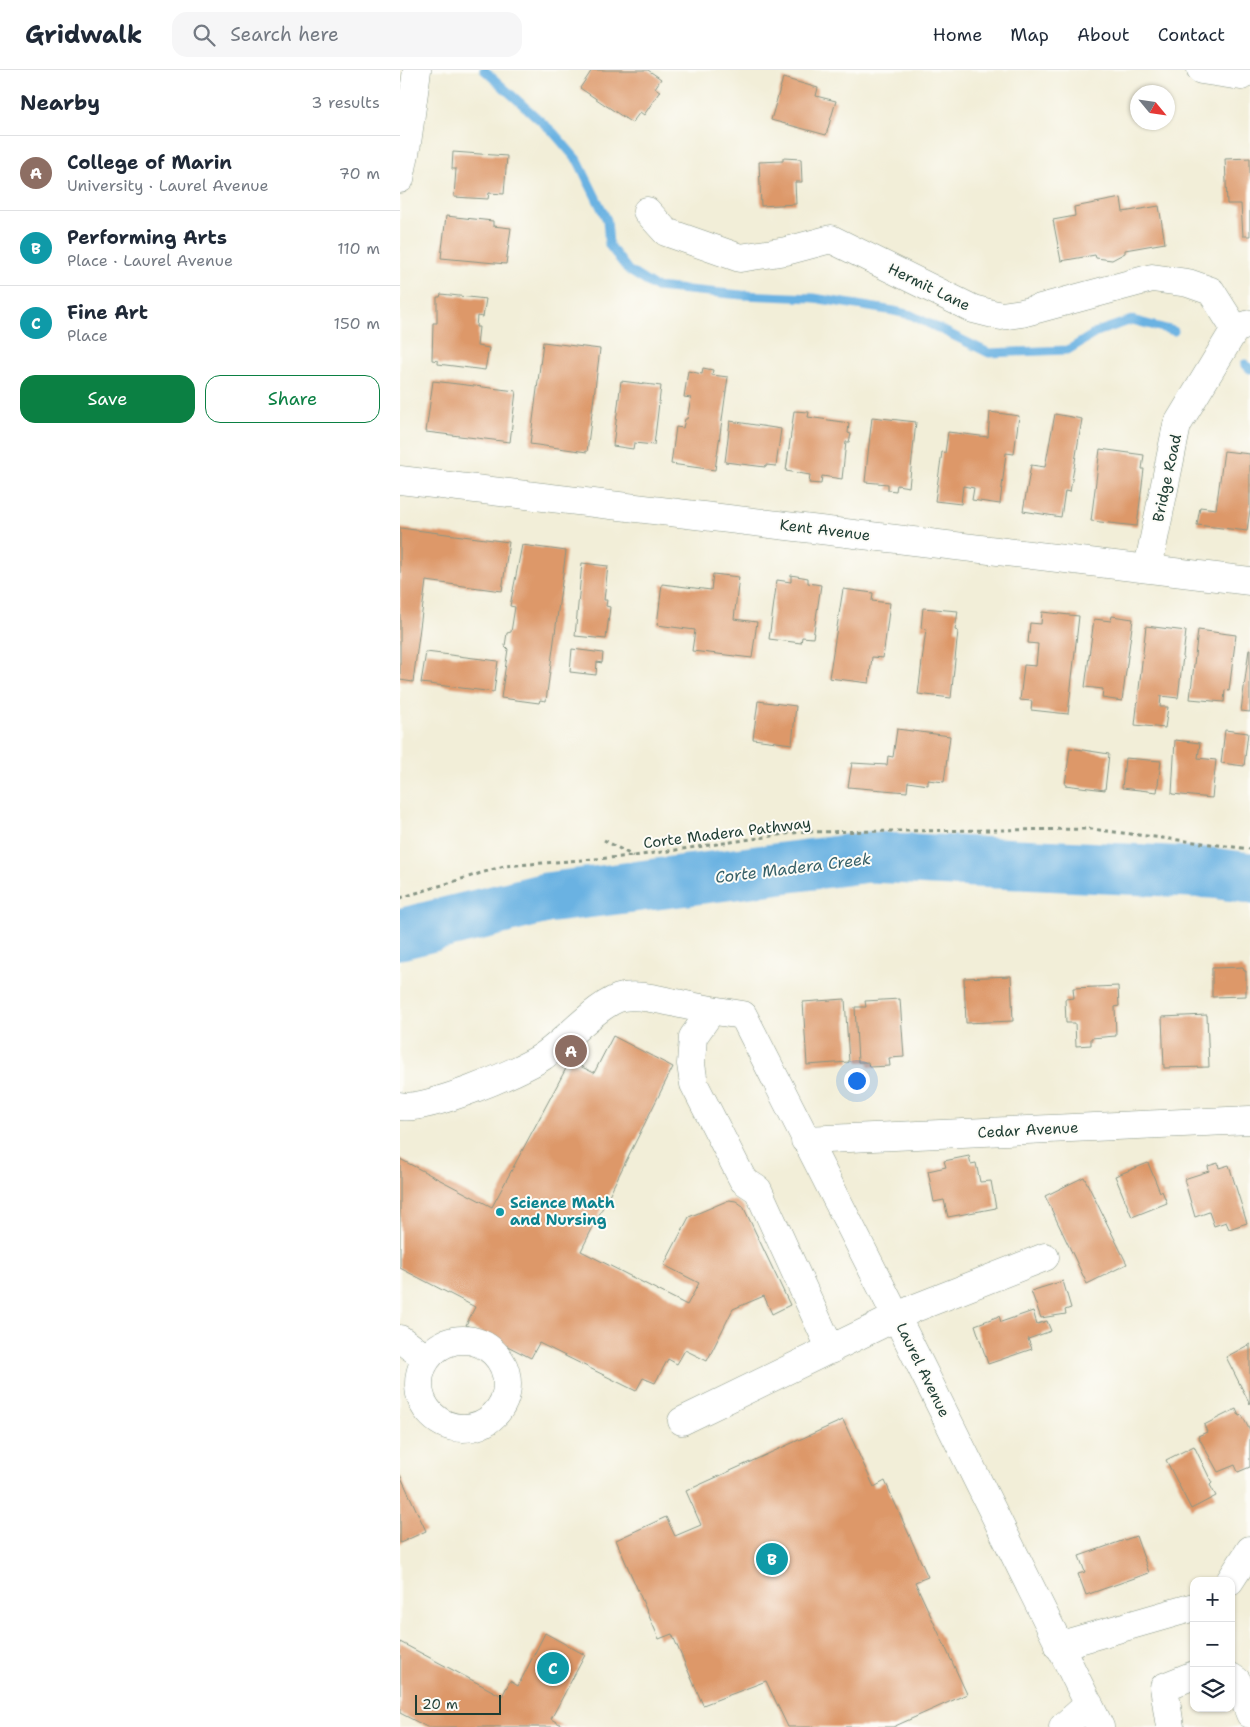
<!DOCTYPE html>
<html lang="en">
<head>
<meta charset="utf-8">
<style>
	body { margin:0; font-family:"Shantell Sans",sans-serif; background:#f6f6f7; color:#1f2937 }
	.controls { position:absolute; right:15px; bottom:15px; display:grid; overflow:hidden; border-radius:10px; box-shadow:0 1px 4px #0004 }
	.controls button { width:45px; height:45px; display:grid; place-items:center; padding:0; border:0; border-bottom:1px solid #e0e1e3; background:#fff; color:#1f2937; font:25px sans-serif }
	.compass { position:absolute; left:730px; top:15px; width:45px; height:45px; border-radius:50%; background:#fff; box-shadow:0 1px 4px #0004; rotate:119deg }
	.scale { position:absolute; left:15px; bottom:12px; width:86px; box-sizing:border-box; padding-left:5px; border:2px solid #1f3d34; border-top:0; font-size:14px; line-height:18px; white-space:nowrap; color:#1f3d34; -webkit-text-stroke:4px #fdfcf7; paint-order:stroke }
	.you { position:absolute; left:456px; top:1010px; width:18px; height:18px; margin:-12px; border:4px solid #fff; border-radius:50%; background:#1a73e8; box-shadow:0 0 0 8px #1a73e833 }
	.badge { display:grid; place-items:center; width:32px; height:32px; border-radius:50%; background:#0b8043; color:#fff; font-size:16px; font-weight:700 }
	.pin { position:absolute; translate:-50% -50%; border:2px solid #fff; box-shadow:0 1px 5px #0006 }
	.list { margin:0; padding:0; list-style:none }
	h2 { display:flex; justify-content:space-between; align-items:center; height:65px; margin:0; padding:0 20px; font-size:21px }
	h2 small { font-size:16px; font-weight:400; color:#747a83 }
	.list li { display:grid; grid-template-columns:32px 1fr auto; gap:15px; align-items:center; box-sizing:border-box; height:75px; padding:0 20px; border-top:1px solid #e0e1e3 }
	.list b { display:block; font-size:19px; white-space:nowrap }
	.list p { margin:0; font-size:16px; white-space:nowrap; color:#747a83 }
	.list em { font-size:16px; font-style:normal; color:#747a83 }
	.actions { display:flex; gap:10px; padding:15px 20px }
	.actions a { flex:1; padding:11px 0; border:1px solid #0b8043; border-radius:15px; text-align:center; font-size:18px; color:#0b8043 }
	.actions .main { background:#0b8043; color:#fff }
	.icon { flex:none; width:28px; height:28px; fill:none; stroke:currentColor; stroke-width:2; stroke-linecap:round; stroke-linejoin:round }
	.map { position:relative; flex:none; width:850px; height:1657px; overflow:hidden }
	header { display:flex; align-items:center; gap:30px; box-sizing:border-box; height:70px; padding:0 25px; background:#fff; border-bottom:1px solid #e0e1e3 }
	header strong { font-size:24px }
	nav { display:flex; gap:28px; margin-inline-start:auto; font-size:18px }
	.search { width:350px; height:45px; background:#f6f6f7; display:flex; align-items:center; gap:12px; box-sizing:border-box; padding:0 18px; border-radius:15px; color:#747a83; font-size:19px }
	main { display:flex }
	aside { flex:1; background:#fff }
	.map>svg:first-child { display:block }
</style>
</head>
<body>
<header>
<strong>Gridwalk</strong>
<div class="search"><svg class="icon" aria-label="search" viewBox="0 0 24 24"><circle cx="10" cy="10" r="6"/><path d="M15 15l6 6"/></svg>Search here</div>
<nav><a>Home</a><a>Map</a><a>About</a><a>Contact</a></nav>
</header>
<main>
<aside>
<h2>Nearby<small>3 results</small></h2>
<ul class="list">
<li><span class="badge" style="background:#8d6e63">A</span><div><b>College of Marin</b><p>University · Laurel Avenue</p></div><em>70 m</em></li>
<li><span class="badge" style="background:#0f9aa8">B</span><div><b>Performing Arts</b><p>Place · Laurel Avenue</p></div><em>110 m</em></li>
<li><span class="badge" style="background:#0f9aa8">C</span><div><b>Fine Art</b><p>Place</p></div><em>150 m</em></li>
</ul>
<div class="actions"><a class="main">Save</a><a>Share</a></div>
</aside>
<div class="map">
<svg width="850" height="1657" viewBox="0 0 850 1657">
	<rect width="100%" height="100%" fill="#fdfcf7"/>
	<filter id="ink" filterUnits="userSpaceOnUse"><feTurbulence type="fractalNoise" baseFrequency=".02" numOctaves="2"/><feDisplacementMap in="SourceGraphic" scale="10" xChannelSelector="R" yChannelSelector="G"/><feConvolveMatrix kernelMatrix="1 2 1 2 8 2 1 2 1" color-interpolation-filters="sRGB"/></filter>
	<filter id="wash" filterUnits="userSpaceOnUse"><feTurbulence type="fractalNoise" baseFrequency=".0096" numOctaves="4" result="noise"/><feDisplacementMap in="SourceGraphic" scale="20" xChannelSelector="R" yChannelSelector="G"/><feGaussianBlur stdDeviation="1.12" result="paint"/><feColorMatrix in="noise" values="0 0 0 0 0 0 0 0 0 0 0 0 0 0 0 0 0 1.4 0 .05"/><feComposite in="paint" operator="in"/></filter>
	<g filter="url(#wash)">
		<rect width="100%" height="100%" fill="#f2eed8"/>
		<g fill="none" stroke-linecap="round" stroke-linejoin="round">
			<path stroke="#6bb2e2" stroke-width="9" d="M84,0l69,62 25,29 29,59 2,25 19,25 27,17 87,8 72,3 80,13 17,4 78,38 79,-3 31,-19 33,-11 42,11
				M845,294l5,5"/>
			<path stroke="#6bb2e2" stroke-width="51" d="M0,864l146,-36 323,-41 343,16 38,5"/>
		</g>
		<g id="blocks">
			<path fill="#dd9869" d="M192,0h56l13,9 -6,9 5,3 -16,24 -4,-3 -8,11 -52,-35z
				M383,8l35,10 -2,8 20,5 -10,34 -55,-15z
				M53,82l54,4 -3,38 -15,-1 -1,6 -34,-2 2,-28h-4z
				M383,88l18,1 1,23h-7l1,22 -35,2 -2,-44 24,-1z
				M850,88v78h-7l-2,-32h-14l-2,-45z
				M721,128l2,14 36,-6 6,37 -40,7v3l-13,7 -16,-2 -1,-3 -34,6 -8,-41 22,-4 -1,-9z
				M46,146l47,5v5l18,2 -5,36 -65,-6z
				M41,224l45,5 -3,18 -6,-1 -1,11h3l-2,19 12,2 -4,22 -47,-6v-3l-6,-1 1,-37h4v-26h3z
				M143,272l57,7 -13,103 -57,-8z
				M303,298l10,2 -1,5 16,2 -13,93 -44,-6 5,-37 7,1 2,-9h2l4,-21 -7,-1 4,-26 14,3z
				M33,311l83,10 -6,51 -84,-10z
				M221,311l40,5 -7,59 -20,-2 -1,6 -20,-3z
				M394,341l15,1 -1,5 41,6 -1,10 3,1 -2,8h-3l-4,37 -20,-3 -1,8 -12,-1 1,-8 -24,-4z
				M590,342l29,4 -5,38 -8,-1 -6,51 -28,-4 2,-12 -11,-2 -2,18 -26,-3 7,-49 3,1 3,-21 40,5z
				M655,344l27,5 -12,73 -5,-1 -4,26 -38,-6 8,-46 14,2z
				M472,347l44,5 -7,65 -12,-2 -1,6 -8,-1v-6l-23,-2z
				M330,351l51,8 -5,37 -10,-1 -1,2 -40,-5z
				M700,379l44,6 -2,14h2l-7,57 -46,-5z
				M824,381l26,3v56l-3,21 -50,-6 3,-18 16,2z
				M0,458l109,14 -7,49 -76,-10 -13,101 -13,-2z
				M122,475l44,6 -20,150 -6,-1 -1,3 -38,-5 7,-49 -3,-3 2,-13 4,-1 4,-25 -5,-1z
				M182,493l26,3 -4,34h3l-1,6 4,1 -4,32 -31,-3z
				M313,504l26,3 -5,42 23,3 -5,36 -60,-7 3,-21 -38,-5 5,-41 49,6z
				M391,505l17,3v5l13,2 -8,53 -11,-1 -1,6 -32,-4 8,-59 14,2z
				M443,519l30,4 -1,8 18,2 -7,55 -11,-1 -3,26 -40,-5z
				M523,538l35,3 -3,19 3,1 -7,67 -33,-4 8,-65 -5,-1z
				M642,542l37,4 -11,98 -37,-4 1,-9 -12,-1 4,-35 12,1 2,-22 -10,-1 2,-20 11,1z
				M712,546l21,3 -11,82 -20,-3 1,-9 -18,-2 9,-68 17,2z
				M746,556l40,5 -8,67 -17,-2 -1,11h8l-3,21 -30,-3z
				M798,560l38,5 -7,56 -4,-1 -1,12 -34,-3z
				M172,579l31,4 -1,10 -5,-1 -1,13 -26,-3z
				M849,579h1v63l-9,-1z
				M26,582l72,9 -4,31 -73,-9z
				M358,631l38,5 -4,38 -39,-5z
				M497,659l53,7 -6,46 -16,-2v5l-20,-3 -1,10 -59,-5 4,-24 35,2 1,-9 5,1z
				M825,660l23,3 -4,33 -23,-3z
				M775,670l25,3 -2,15 18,2 -4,38 -40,-4z
				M670,678l39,6 -4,36 -40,-5z
				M725,688l36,3 -4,31 -35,-4z
				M843,897l1,4h2v25l-34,1v-29z
				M611,906l2,45 -47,2 -2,-45z
				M718,916l1,20 -4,1 1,29 -25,2v7l-15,1 -1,-23h-9l-1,-24 9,-1 -1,-10z
				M445,929l4,63 -42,3 -4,-63z
				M500,929l4,58 -15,1 1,8 -21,1 -1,-5h-10l-3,-55h11l-1,-6z
				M807,945l2,52 -45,1 -2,-51z
				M213,966l60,31 -92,184 106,54 12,-22 -35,-18 25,-48 40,-17 7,1 7,5 47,99 -18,9 -8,-18 -31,13 -26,52 -22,-11 -8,14 -9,-5 -13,24 -12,-5 -7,13 -97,-48 -8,15 -65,-33 9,-18 -75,-39v-109l92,48 78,-146 24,12z
				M569,1086l2,8 5,-1 4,19 11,-1 5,27 -48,9 -4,-17 -10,2 -6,-31 18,-4 -2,-6z
				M748,1093l12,29 2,-1 5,12 -35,14 -17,-41z
				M818,1093l1,5 10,-3 18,58 -18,6 -3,-7 -12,4 -5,-14 -14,5 -11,-38 25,-8 -1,-5z
				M684,1107l43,87 -40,20 -42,-88z
				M663,1211l8,27 -6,2 1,4 -25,4 -10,-27z
				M633,1241l4,13 10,-3 4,10 -23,8 4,10 -44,15 -13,-39 24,-9 2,6z
				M850,1274v60l-24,-47z
				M836,1339l3,7 3,-1 8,16v36l-12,5 -3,-7 -17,7 -20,-36 9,-4 -3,-7z
				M443,1350l31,67 11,-6 43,96 -13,5 52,112 -74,33h-105l-22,-46 -63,24 -31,-71 -13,5 -43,-99 50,-23 9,19 26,-11 -15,-34z
				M794,1376l18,37 -2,2 6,11 -25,13 -25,-49z
				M0,1405l26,56 -26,12z
				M736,1466l13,37 -63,22 -8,-21 7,-2 -6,-16z
				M145,1563l40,22 -34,64 14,8h-138l-27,-14v-71l102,54 8,-15 8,5z"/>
		</g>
	</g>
	<g filter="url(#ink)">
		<use href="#blocks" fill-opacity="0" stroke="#889686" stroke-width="1"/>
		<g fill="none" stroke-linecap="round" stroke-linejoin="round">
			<defs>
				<path id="minor" d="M801,0l40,6 7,-6
					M0,109l7,-36 10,-73
					M247,141l19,21 74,26 46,-7 45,-12 142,70 28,7 21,-3 130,-35 36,5 23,8 24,38
					M0,410l850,101
					M748,498l29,-143 58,-96 15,-5
					M312,940l-19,27 -2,27 3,20 49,96 15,10 73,160
					M0,1036c24,6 120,-34 142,-49 23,-15 58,-56 81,-60 17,-3 37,3 53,6 22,5 45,9 67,12l154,303 203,409
					M405,1070l445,-20
					M0,1269l26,19
					M19 1314a44 44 0 1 1 88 0a44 44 0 1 1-88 0Z
					M282,1351l233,-113 130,-51
					M830,1511l20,-31
					M658,1576l136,-39
					M831,1607l6,4 13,33
					M663,1657l26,-23
					M770,1657l-6,-40 30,-12"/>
			</defs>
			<use href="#minor" stroke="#889686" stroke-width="29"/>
			<path stroke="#889686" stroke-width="3" stroke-dasharray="4 4" stroke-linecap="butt" d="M204,770l29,16
				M0,828l104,-32 130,-10 166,-24 292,-3 158,20"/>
			<use href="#minor" stroke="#fff" stroke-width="28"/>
		</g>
	</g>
	<circle fill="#0f9aa8" stroke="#fdfcf7" stroke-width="2" cx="100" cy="1142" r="5"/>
	<g text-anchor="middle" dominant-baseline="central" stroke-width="4" stroke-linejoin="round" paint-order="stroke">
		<g font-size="15" fill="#1f3d34" stroke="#fdfcf7">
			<text transform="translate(529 217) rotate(26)">Hermit Lane</text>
			<text transform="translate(767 408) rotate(-78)">Bridge Road</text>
			<text transform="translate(425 460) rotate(7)">Kent Avenue</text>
			<text transform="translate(327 763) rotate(-7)">Corte Madera Pathway</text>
			<text transform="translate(628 1060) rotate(-3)">Cedar Avenue</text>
			<text transform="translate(523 1300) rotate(64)">Laurel Avenue</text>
		</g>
		<g font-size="15" font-weight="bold" fill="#0d838f" stroke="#fdfcf7" text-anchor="start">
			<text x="110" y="1133">Science Math<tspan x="110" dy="17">and Nursing</tspan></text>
		</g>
		<g font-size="16" font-style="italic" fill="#366068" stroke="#fdfcf7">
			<text transform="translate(393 798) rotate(-7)">Corte Madera Creek</text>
		</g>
	</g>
</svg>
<div class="controls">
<button>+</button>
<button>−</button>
<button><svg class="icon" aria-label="layers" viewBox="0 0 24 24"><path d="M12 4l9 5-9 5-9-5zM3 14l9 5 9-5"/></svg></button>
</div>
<svg class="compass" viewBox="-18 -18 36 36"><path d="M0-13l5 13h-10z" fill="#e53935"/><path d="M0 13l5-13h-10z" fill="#747a83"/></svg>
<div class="scale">20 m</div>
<div class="you"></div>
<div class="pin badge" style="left:171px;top:981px;background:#8d6e63">A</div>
<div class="pin badge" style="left:372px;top:1489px;background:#0f9aa8">B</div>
<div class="pin badge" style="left:153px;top:1598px;background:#0f9aa8">C</div>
</div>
</main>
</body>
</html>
